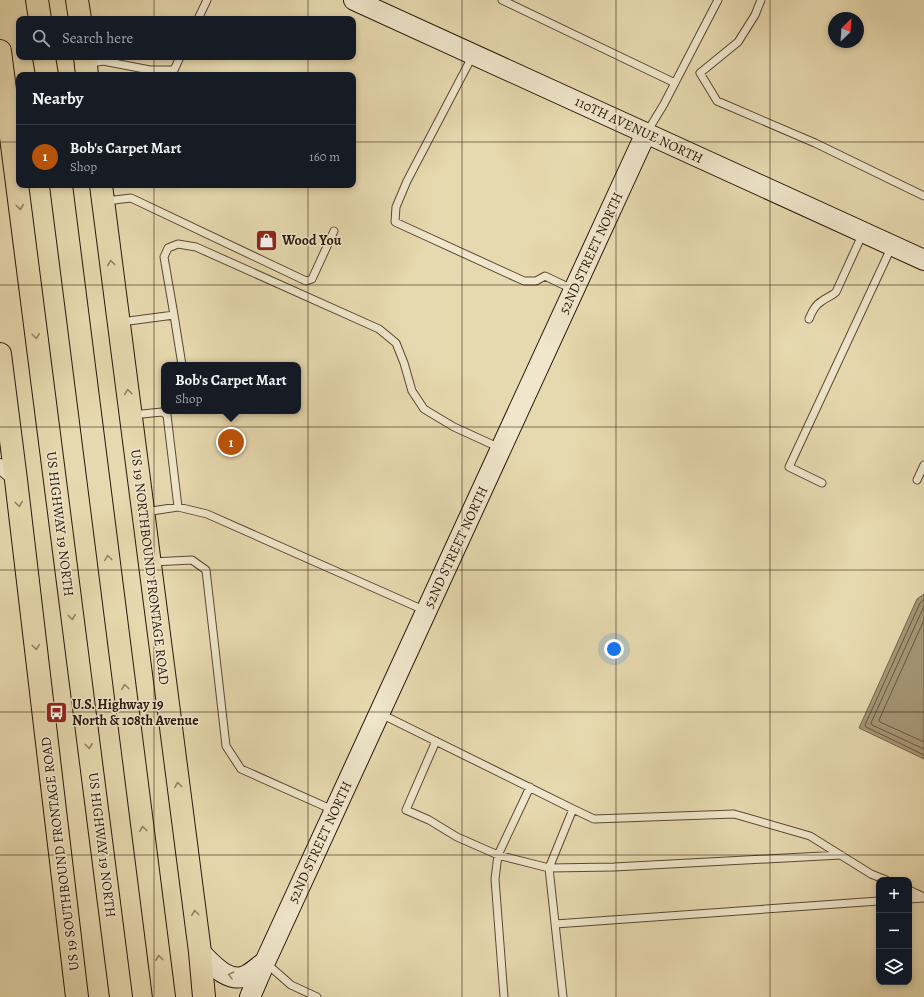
<!DOCTYPE html>
<html lang="en">
<head>
<meta charset="utf-8">
<style>
	body { margin:0; font-family:Alegreya,serif; background:#20242c; color:#f1f3f6 }
	.controls { position:absolute; right:12px; bottom:12px; display:grid; overflow:hidden; border-radius:8px; box-shadow:0 2px 6px #0003 }
	.controls button { width:36px; height:36px; display:grid; place-items:center; padding:0; border:0; border-bottom:1px solid #363941; background:#171b24; color:#f1f3f6; font:20px sans-serif }
	.compass { position:absolute; left:828px; top:12px; width:36px; height:36px; border-radius:50%; background:#171b24; box-shadow:0 2px 6px #0003; rotate:25deg }
	.you { position:absolute; left:614px; top:649px; width:14px; height:14px; margin:-10px; border:3px solid #fff; border-radius:50%; background:#1a73e8; box-shadow:0 0 0 6px #1a73e833 }
	.badge { display:grid; place-items:center; width:26px; height:26px; border-radius:50%; background:#b45309; color:#fff; font-size:13px; font-weight:700 }
	.pin { position:absolute; translate:-50% -50%; border:2px solid #fff; box-shadow:0 1px 4px #0006 }
	.popup { position:absolute; left:161px; top:362px; width:140px; height:52px; box-sizing:border-box; display:grid; place-content:center; border-radius:8px; background:#171b24; filter:drop-shadow(0 1px 3px #0005); font-size:13px; white-space:nowrap; color:#9ea1a6 }
	.popup b { font-size:15px; color:#f1f3f6 }
	.popup::after { content:''; position:absolute; left:50%; top:100%; margin-left:-8px; border:8px solid transparent; border-top-color:#171b24 }
	.list { margin:0; padding:0; list-style:none }
	h2 { display:flex; justify-content:space-between; align-items:center; height:52px; margin:0; padding:0 16px; font-size:17px }
	h2 small { font-size:13px; font-weight:400; color:#9ea1a6 }
	.list li { display:grid; grid-template-columns:26px 1fr auto; gap:12px; align-items:center; box-sizing:border-box; height:64px; padding:0 16px; border-top:1px solid #363941 }
	.list b { display:block; font-size:15px; white-space:nowrap }
	.list p { margin:0; font-size:13px; white-space:nowrap; color:#9ea1a6 }
	.list em { font-size:13px; font-style:normal; color:#9ea1a6 }
	.icon { flex:none; width:22px; height:22px; fill:none; stroke:currentColor; stroke-width:2; stroke-linecap:round; stroke-linejoin:round }
	.map { position:relative; flex:none; width:924px; height:997px; overflow:hidden }
	.search { position:absolute; background:#171b24; box-shadow:0 2px 6px #0003; left:16px; top:16px; width:340px; height:44px; display:flex; align-items:center; gap:10px; box-sizing:border-box; padding:0 14px; border-radius:8px; color:#9ea1a6; font-size:15px }
	.panel { position:absolute; background:#171b24; box-shadow:0 2px 6px #0003; left:16px; top:72px; width:340px; height:116px; border-radius:8px }
	.map>svg:first-child { display:block }
</style>
</head>
<body>
<div class="map">
<svg width="924" height="997" viewBox="0 0 924 997">
	<rect width="100%" height="100%" fill="#e7d9af"/>
	<filter id="stains"><feTurbulence type="fractalNoise" baseFrequency=".005" numOctaves="4"/><feColorMatrix values="0 0 0 0 .2 0 0 0 0 .09 0 0 0 0 .02 0 0 0 .5 -.17"/></filter>
	<radialGradient id="worn" r=".72"><stop offset=".6" stop-color="#630" stop-opacity="0"/><stop offset="1" stop-color="#630" stop-opacity=".3"/></radialGradient>
	<path fill="#a79776" stroke="#75644a" d="M924,594v165l-65,-31 58,-129z"/>
	<g fill="none" stroke-linecap="round" stroke-linejoin="round">
		<path stroke="#68573f" stroke-width="1" d="M924,599l-4,4 -55,122 1,2 58,28
			M924,606l-53,117 1,2 52,24
			M924,620l-45,100 1,2 44,20"/>
		<defs>
			<path id="lane" d="M502,0l173,83
				M761,0l-6,15 -17,27 -38,31 17,28 98,42 109,53
				M198,19l9,-19
				M473,55l-66,126 -11,26 -1,15 129,59h12l9,-5 27,13
				M87,64l16,-3 47,9h24l6,-13
				M647,132l17,-28 54,-104
				M106,201l25,-3 175,83 6,-2 22,-48
				M174,315l-10,-58 4,-9 10,-4 18,3 183,82 17,14 8,20 8,28 12,18 30,18 46,21
				M809,319c3,-7 6,-14 13,-18 5,-4 10,-5 14,-9l27,-59
				M121,322l53,-7 8,50
				M132,415l30,-3 5,3 11,92
				M917,480l7,-15
				M822,483l-33,-16 102,-219
				M145,512l33,-5 29,7 219,97
				M152,562l40,-2 14,10 20,176 15,23 92,41
				M381,714l192,95 -24,59 14,129
				M436,741l-30,69 23,10 28,17 41,18 51,13 65,-1 227,-12
				M573,809l21,10 140,-5 76,22 61,38 15,6
				M909,890l15,7
				M909,899l14,-1
				M555,924l324,-23
				M266,963l25,22 26,12
				M504,997l-9,-118 3,-24 32,-68"/>
			<path id="street" d="M0,466l16,14"/>
			<path id="secondary" d="M354,0l570,260
				M200,952c11,11 29,33 47,23 6,-3 12,-9 18,-13
				M250,997l15,-35 381,-829"/>
			<path id="primary" d="M77,0l3,19
				M85,57l2,18
				M101,185l99,767 4,45
				M0,354l16,126 61,517"/>
			<path id="highway" d="M37,0l3,19
				M0,51l121,946
				M44,57l3,18
				M61,185l103,812"/>
		</defs>
		<use href="#lane" stroke="#594832" stroke-width="9"/>
		<use href="#street" stroke="#594832" stroke-width="16"/>
		<use href="#secondary" stroke="#2a1708" stroke-width="22"/>
		<use href="#primary" stroke="#2a1708" stroke-width="24"/>
		<use href="#highway" stroke="#2a1708" stroke-width="24"/>
		<use href="#lane" stroke="#efe6cb" stroke-width="7"/>
		<use href="#street" stroke="#efe6cb" stroke-width="14"/>
		<use href="#secondary" stroke="#efe6cb" stroke-width="20"/>
		<use href="#primary" stroke="#e7d9af" stroke-width="22"/>
		<use href="#highway" stroke="#e7d9af" stroke-width="22"/>
	</g>
	<defs><path id="oneway-chevron" d="M-2-3.5L2.5 0L-2 3.5" fill="none" stroke-width="1.6" stroke-linecap="round" stroke-linejoin="round"/></defs>
	<g stroke="#928264">
		<use href="#oneway-chevron" transform="translate(20 207) rotate(83)"/>
		<use href="#oneway-chevron" transform="translate(111 263) rotate(-97)"/>
		<use href="#oneway-chevron" transform="translate(36 336) rotate(83)"/>
		<use href="#oneway-chevron" transform="translate(128 392) rotate(-97)"/>
		<use href="#oneway-chevron" transform="translate(19 504) rotate(83)"/>
		<use href="#oneway-chevron" transform="translate(108 558) rotate(-97)"/>
		<use href="#oneway-chevron" transform="translate(72 617) rotate(83)"/>
		<use href="#oneway-chevron" transform="translate(36 647) rotate(83)"/>
		<use href="#oneway-chevron" transform="translate(125 687) rotate(-97)"/>
		<use href="#oneway-chevron" transform="translate(89 746) rotate(83)"/>
		<use href="#oneway-chevron" transform="translate(178 785) rotate(-97)"/>
		<use href="#oneway-chevron" transform="translate(143 829) rotate(-97)"/>
		<use href="#oneway-chevron" transform="translate(195 913) rotate(-97)"/>
		<use href="#oneway-chevron" transform="translate(159 958) rotate(-97)"/>
	</g>
	<use stroke="#968973" href="#oneway-chevron" transform="translate(231 975) rotate(-166)"/>
	<path fill="none" stroke="#2a1708" stroke-width="1" stroke-opacity="0.55" d="M154,0v19M308,0v19M462,0v997M616,0v997M770,0v997M154,57v18M308,57v18M0,142h19M353,142h571M154,185v812M308,185v812M0,285h924M0,427h924M0,570h924M0,712h924M0,855h924"/>
	<defs>
		<symbol id="shop-square" viewBox="-11 -11 22 22"><rect x="-9" y="-9" width="18" height="18" rx="4" fill="#8f2418" stroke="#efe6cb"/><path d="M-5-2.5h2.3a2.7 3.5 0 0 1 5.4 0H5L5.5 6h-11ZM-1.5-2.5h3a1.5 2.3 0 0 0-3 0Z" fill="#fff"/></symbol>
		<symbol id="bus-square" viewBox="-11 -11 22 22"><rect x="-9" y="-9" width="18" height="18" rx="4" fill="#8f2418" stroke="#efe6cb"/><path d="M-5-6H5V4H4V6H2V4H-2V6H-4V4H-5ZM-3.5-4V0h7V-4ZM-3.5 1.2v1.5H-2V1.2ZM2 1.2v1.5H3.5V1.2Z" fill="#fff"/></symbol>
	</defs>
	<g fill-rule="evenodd">
		<use href="#shop-square" x="254" y="228" width="25" height="25"/>
		<use href="#bus-square" x="44" y="700" width="25" height="25"/>
	</g>
	<g text-anchor="middle" dominant-baseline="central" stroke-width="3" stroke-linejoin="round" paint-order="stroke">
		<g font-size="14" fill="#2a1708" stroke="#efe6cb">
			<text transform="translate(639 130) rotate(25)">110TH AVENUE NORTH</text>
			<text transform="translate(591 253) rotate(-65)">52ND STREET NORTH</text>
			<text transform="translate(60 524) rotate(83)">US HIGHWAY 19 NORTH</text>
			<text transform="translate(456 547) rotate(-65)">52ND STREET NORTH</text>
			<text transform="translate(150 567) rotate(83)">US 19 NORTHBOUND FRONTAGE ROAD</text>
			<text transform="translate(320 842) rotate(-65)">52ND STREET NORTH</text>
			<text transform="translate(102 845) rotate(83)">US HIGHWAY 19 NORTH</text>
			<text transform="translate(60 854) rotate(-97)">US 19 SOUTHBOUND FRONTAGE ROAD</text>
		</g>
		<g font-size="14" font-weight="bold" fill="#2a1708" stroke="#efe6cb" text-anchor="start">
			<text x="282" y="240">Wood You</text>
			<text x="72" y="704">U.S. Highway 19<tspan x="72" dy="16">North &amp; 108th Avenue</tspan></text>
		</g>
	</g>
	<rect width="100%" height="100%" filter="url(#stains)"/>
	<rect width="100%" height="100%" fill="url(#worn)"/>
</svg>
<div class="controls">
<button>+</button>
<button>−</button>
<button><svg class="icon" aria-label="layers" viewBox="0 0 24 24"><path d="M12 4l9 5-9 5-9-5zM3 14l9 5 9-5"/></svg></button>
</div>
<svg class="compass" viewBox="-18 -18 36 36"><path d="M0-13l5 13h-10z" fill="#e53935"/><path d="M0 13l5-13h-10z" fill="#9ea1a6"/></svg>
<div class="you"></div>
<div class="pin badge" style="left:231px;top:442px">1</div>
<div class="popup"><b>Bob's Carpet Mart</b>Shop</div>
<div class="search"><svg class="icon" aria-label="search" viewBox="0 0 24 24"><circle cx="10" cy="10" r="6"/><path d="M15 15l6 6"/></svg>Search here</div>
<section class="panel">
<h2>Nearby<small></small></h2>
<ul class="list">
<li><span class="badge">1</span><div><b>Bob's Carpet Mart</b><p>Shop</p></div><em>160 m</em></li>
</ul>
</section>
</div>
</body>
</html>
